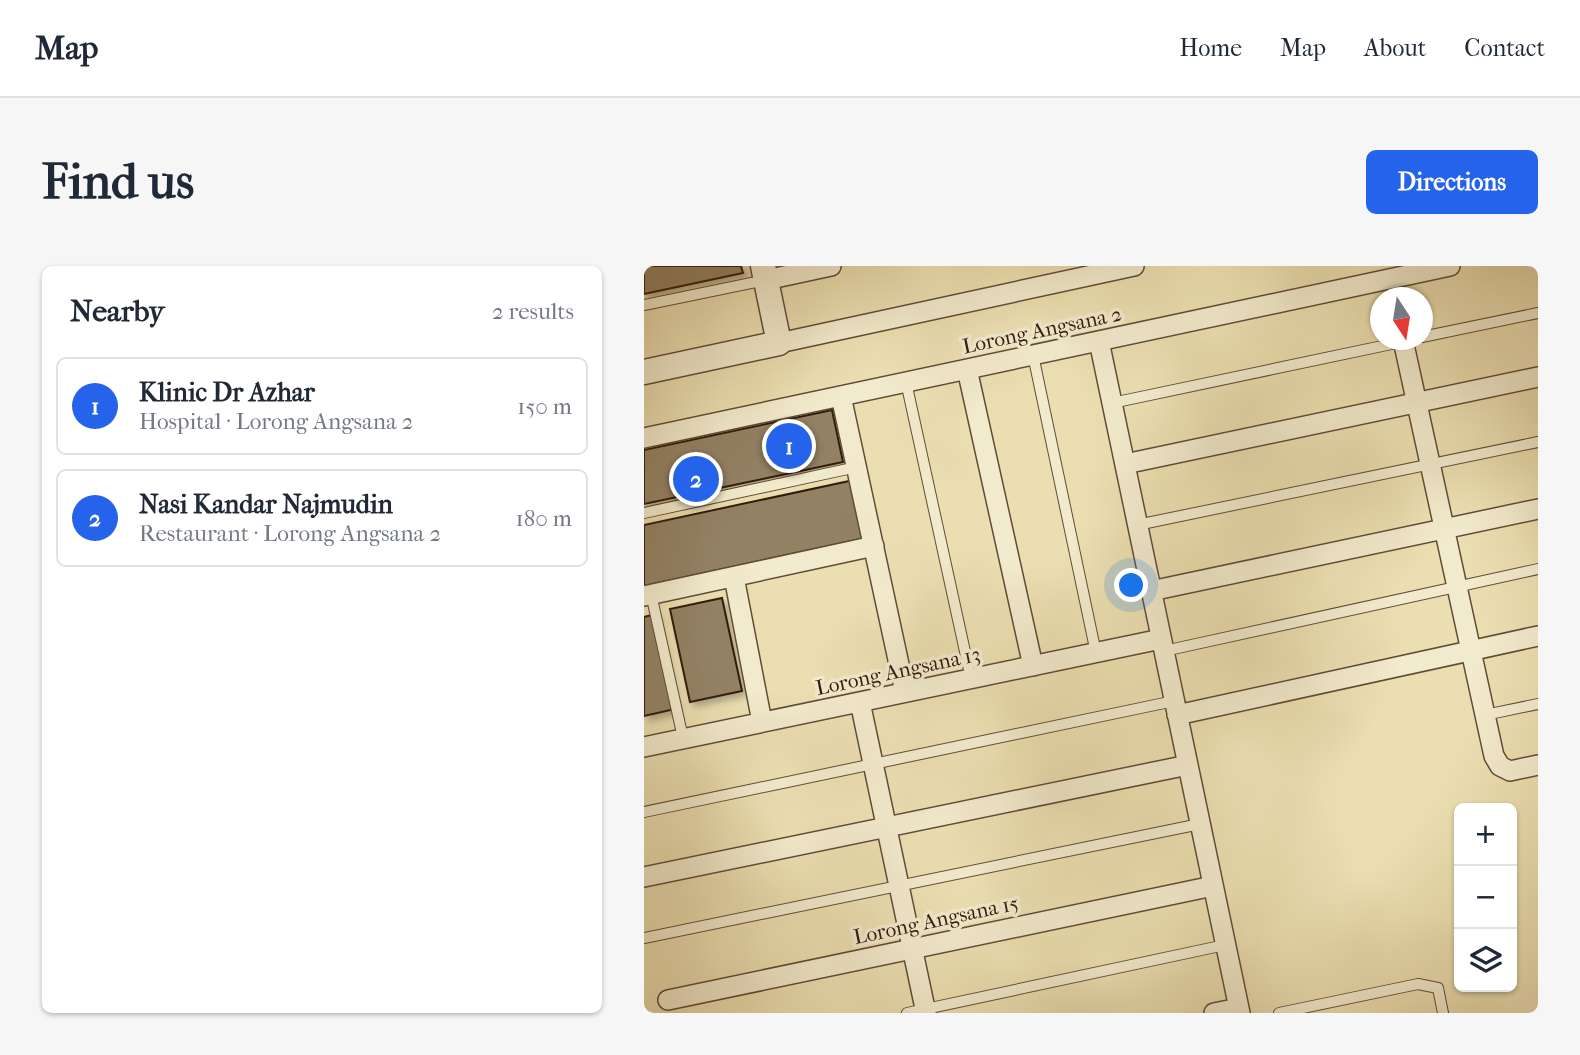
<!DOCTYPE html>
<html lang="en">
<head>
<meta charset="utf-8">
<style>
	body { margin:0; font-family:"IM FELL French Canon",serif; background:#f6f6f7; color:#1f2937 }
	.controls { position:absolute; right:21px; bottom:21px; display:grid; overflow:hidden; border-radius:10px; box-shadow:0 2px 5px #0004 }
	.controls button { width:63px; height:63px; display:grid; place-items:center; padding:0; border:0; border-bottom:2px solid #e0e1e3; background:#fff; color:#1f2937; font:35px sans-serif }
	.compass { position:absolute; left:726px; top:21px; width:63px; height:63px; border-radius:50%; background:#fff; box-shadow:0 2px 5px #0004; rotate:168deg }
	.you { position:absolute; left:488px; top:320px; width:24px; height:24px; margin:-18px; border:5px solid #fff; border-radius:50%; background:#1a73e8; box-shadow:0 0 0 10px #1a73e833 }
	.badge { display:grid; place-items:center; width:46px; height:46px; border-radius:50%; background:#2563eb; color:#fff; font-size:23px; font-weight:700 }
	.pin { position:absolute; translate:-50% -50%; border:4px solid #fff; box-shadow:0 2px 7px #0006 }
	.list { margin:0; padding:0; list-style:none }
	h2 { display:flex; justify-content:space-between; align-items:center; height:91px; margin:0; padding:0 28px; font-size:30px }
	h2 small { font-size:23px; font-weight:400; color:#747a83 }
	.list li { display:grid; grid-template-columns:46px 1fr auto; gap:21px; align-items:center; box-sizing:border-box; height:98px; margin:0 14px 14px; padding:0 14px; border:2px solid #e0e1e3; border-radius:10px }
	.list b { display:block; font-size:26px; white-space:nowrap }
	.list p { margin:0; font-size:23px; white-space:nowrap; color:#747a83 }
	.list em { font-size:23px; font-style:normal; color:#747a83 }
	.icon { flex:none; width:38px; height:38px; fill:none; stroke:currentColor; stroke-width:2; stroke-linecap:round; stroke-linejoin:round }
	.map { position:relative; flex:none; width:894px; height:747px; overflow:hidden; border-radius:10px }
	header { display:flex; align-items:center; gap:42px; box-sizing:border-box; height:98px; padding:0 35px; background:#fff; border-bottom:2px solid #e0e1e3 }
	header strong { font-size:33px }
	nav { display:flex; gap:38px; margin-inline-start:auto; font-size:24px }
	.intro { display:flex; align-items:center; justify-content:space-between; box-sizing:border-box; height:168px; padding:0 42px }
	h1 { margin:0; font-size:49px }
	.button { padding:18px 32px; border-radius:10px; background:#2563eb; color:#fff; font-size:24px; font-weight:700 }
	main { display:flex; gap:42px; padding:0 42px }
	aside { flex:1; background:#fff; border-radius:10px; box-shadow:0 2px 5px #0004 }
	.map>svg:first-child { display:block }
</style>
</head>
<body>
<header>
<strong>Map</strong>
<nav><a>Home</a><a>Map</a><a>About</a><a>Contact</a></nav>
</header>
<div class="intro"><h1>Find us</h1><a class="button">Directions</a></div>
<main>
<aside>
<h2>Nearby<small>2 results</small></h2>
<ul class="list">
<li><span class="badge">1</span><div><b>Klinic Dr Azhar</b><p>Hospital · Lorong Angsana 2</p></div><em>150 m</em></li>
<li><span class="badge">2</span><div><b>Nasi Kandar Najmudin</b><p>Restaurant · Lorong Angsana 2</p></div><em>180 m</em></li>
</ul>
</aside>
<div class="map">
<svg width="894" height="747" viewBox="0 0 894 747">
	<defs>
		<filter id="shadow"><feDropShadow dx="4.5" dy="4.5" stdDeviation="3.5" flood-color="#0004"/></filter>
	</defs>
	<rect width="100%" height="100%" fill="#ebdfb1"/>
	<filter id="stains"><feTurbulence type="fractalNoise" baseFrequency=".00286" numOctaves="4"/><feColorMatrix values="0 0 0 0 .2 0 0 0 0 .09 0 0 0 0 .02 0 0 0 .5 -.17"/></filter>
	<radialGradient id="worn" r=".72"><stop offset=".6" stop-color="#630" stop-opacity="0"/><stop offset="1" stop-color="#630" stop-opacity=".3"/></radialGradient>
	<path fill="#928163" stroke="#321b0e" stroke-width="2" filter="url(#shadow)" d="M0,0h97l2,7 -99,21z
		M188,144l11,52 -199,42v-54z
		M210,214l12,58 -222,48v-61z
		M78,332l20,93 -52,11 -20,-93z
		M11,348l20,95 -31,7v-99z"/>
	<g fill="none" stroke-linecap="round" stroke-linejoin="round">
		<defs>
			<path id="service" d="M0,39l122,-25
				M778,71l116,-24
				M389,89l63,298
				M262,116l65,297
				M468,137l294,-62
				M0,247l213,-46
				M493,259l401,-83
				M7,328l32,144
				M520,385l374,-82
				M841,449l53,-11
				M0,546l530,-111
				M0,672l556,-114
				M263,747l318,-68
				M635,747l139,-29 20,4 5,25"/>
			<path id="minor" d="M122,14l65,-14
				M759,74l91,416 6,10 10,5 28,-6
				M455,75l141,672
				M135,77l355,-77
				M323,103l66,297
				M197,130l64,296
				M0,172l806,-172
				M481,198l413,-87
				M90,311l28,145
				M507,325l387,-82
				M0,330l230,-50
				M216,436l66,311
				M533,449l361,-79
				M0,481l517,-108
				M0,611l544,-112
				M24,734l545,-114
				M570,747l25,-5"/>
			<path id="tertiary" d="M0,106l135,-29 -16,-77"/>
		</defs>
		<use href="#service" stroke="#604c37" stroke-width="12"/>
		<use href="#minor" stroke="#604c37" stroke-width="22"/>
		<use href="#tertiary" stroke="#604c37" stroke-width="27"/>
		<use href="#service" stroke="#f2eacc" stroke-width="10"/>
		<use href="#minor" stroke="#f2eacc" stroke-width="19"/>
		<use href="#tertiary" stroke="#f2eacc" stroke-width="24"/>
	</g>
	<g text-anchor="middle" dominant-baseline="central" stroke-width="7" stroke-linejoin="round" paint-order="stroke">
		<g font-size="21" fill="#321b0e" stroke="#f2eacc">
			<text transform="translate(398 64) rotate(-12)">Lorong Angsana 2</text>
			<text transform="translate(254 405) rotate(-12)">Lorong Angsana 13</text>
			<text transform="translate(292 654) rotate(-12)">Lorong Angsana 15</text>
		</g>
	</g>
	<rect width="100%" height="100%" filter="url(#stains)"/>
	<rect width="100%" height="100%" fill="url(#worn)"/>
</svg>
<div class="controls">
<button>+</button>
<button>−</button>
<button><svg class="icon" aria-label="layers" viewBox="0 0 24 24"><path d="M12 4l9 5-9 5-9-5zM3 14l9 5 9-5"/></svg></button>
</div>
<svg class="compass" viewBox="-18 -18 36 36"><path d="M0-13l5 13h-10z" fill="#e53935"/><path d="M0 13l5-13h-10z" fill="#747a83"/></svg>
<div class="you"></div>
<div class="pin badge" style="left:145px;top:180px">1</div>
<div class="pin badge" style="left:52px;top:213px">2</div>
</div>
</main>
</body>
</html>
